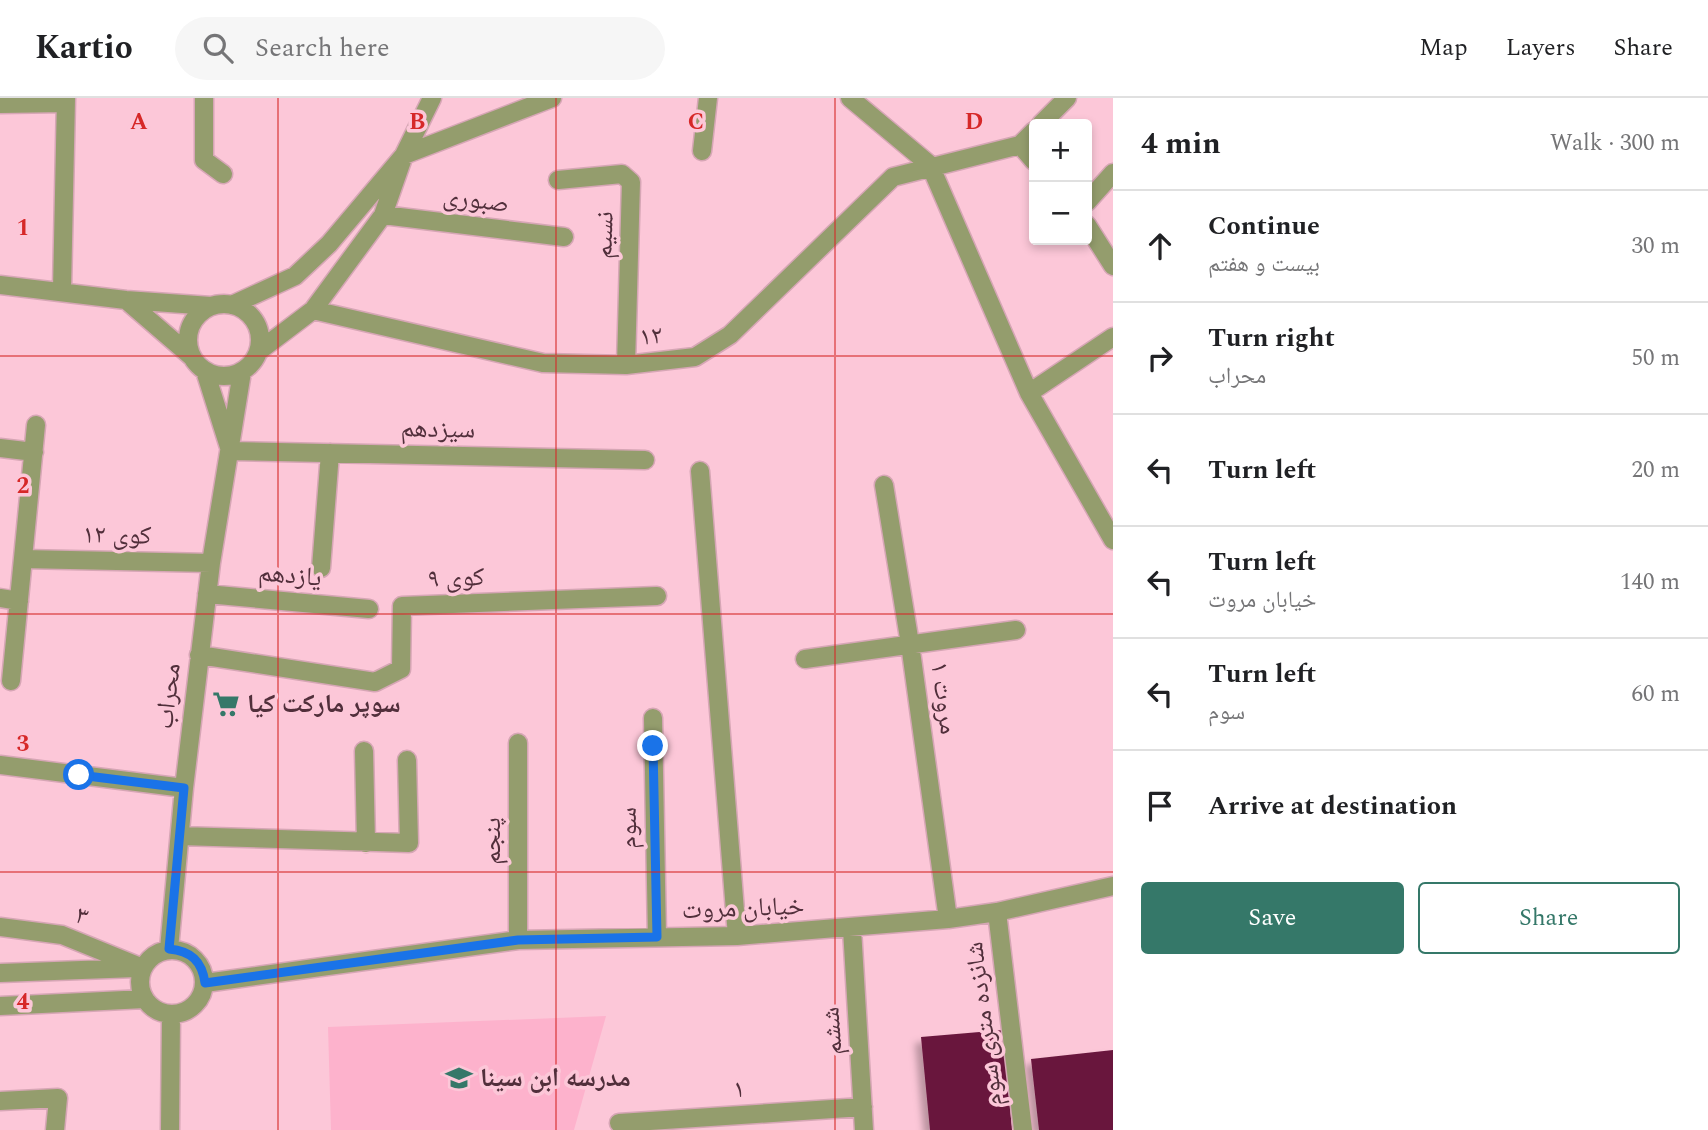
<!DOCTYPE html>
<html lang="en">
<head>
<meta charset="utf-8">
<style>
	body { margin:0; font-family:Spectral,"Noto Naskh Arabic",serif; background:#f6f6f6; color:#202124 }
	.controls { position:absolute; right:21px; top:21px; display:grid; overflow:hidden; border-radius:7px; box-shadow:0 4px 10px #0003 }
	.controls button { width:63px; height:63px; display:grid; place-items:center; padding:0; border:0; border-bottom:2px solid #e0e0e0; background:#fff; color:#202124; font:35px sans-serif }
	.stop { position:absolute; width:21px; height:21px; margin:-16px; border:5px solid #1a73e8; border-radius:50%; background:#fff }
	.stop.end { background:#1a73e8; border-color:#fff; box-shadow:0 2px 7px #0008 }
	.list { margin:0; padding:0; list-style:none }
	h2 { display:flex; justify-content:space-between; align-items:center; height:91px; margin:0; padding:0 28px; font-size:30px }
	h2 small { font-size:23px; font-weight:400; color:#757577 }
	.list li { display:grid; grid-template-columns:46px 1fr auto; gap:21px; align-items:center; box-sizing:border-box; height:112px; padding:0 28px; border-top:2px solid #e0e0e0 }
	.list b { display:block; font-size:26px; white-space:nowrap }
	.list p { margin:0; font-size:23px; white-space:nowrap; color:#757577 }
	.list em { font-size:23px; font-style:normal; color:#757577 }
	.actions { display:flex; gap:14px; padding:21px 28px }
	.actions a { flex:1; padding:16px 0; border:2px solid #357869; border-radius:7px; text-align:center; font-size:24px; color:#357869 }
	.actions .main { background:#357869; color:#fff }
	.icon { flex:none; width:38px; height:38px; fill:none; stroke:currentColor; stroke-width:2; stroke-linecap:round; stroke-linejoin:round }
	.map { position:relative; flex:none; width:1113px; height:1032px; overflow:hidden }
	header { display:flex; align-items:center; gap:42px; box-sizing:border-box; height:98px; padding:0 35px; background:#fff; border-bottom:2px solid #e0e0e0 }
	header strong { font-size:33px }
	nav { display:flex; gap:38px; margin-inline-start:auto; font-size:24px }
	.search { width:490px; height:63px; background:#f6f6f6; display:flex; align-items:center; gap:18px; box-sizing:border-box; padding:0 24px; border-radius:38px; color:#757577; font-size:26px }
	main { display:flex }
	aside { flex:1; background:#fff }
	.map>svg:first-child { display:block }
</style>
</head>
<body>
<header>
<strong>Kartio</strong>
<div class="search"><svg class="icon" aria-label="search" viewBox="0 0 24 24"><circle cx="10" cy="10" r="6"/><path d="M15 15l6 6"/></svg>Search here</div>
<nav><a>Map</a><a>Layers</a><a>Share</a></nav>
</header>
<main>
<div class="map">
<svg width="1113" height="1032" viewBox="0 0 1113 1032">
	<defs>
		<filter id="shadow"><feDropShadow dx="-6" dy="6" stdDeviation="3.5" flood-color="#0004"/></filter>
	</defs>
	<rect width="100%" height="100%" fill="#fcc7d8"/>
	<path fill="#fdb2cc" d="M606,918l-32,114h-243l-3,-103z"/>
	<path fill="#69173d" filter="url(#shadow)" d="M1003,932l9,100h-82l-9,-93z
		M1113,952v80h-74l-8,-71z"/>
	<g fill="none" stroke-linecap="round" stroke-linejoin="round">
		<defs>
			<path id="minor" d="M204,0v62l19,14
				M850,0l80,67 99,228 84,147
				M0,6l65,-1
				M1041,26l26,-26
				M1020,47l14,16
				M702,53l6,-53
				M558,82l64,-6 9,8 -5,183
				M1087,104l26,-29
				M383,117l181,22
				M1087,127l26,41
				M0,187l126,15 85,6
				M62,192l4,-192
				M126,202l66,57
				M188 242a36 36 0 1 1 72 0a36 36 0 1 1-72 0Z
				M232,207l63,-29 34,-32 75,-89 148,-57
				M313,212l230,53 83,2 69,-8 35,-22 163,-158 127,-32 14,-14
				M259,253l54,-41 70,-95 21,-60 28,-57
				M205,273l24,76
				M1029,295l84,-56
				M0,350l34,4
				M230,353l415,9
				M700,373l37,465
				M884,387l26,159 38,275
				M23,461l188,4
				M321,470l9,-115
				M207,496l162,15
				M0,500l19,3
				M199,557l176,27 26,-13 1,-63 255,-10
				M805,561l211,-29
				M11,583l25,-256
				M653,620l4,219
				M364,653l2,92
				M0,667l184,23
				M180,738l229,7 -2,-83
				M997,814l26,218
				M0,829l62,8 81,33
				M852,831l12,201
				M518,842v-197
				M169,851l15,-161 27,-225 31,-191
				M140 884a32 32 0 1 1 64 0a32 32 0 1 1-64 0Z
				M0,875l136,-5
				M205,885l313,-43 219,-4 211,-17 49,-7 116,-26
				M0,908l145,-7
				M0,1003l58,-3 -3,32
				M619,1025l244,-16
				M170,1032l1,-115"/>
		</defs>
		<use href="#minor" stroke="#d6a6b5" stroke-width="21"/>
		<use href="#minor" stroke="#949d6d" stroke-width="18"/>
	</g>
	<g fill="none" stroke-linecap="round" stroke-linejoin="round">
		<path stroke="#1a73e8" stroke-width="9" d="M79,677l105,13 -15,161c22,2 33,12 36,34l313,-43 139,-3 -4,-191"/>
	</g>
	<path fill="none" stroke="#d62828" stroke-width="2" stroke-opacity="0.55" d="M278,0v1032M556,0v1032M835,0v1032M0,258h1113M0,516h1113M0,774h1113"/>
	<defs>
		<symbol id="supermarket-bare" viewBox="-9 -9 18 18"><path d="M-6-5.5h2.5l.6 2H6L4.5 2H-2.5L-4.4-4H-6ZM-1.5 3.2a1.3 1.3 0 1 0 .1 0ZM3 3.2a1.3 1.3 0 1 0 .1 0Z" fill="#357869" stroke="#fcc7d8" stroke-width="2.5" paint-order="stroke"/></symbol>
		<symbol id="school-bare" viewBox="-9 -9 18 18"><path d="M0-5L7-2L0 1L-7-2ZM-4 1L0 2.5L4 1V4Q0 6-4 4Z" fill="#357869" stroke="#fcc7d8" stroke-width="2.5" paint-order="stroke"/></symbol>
	</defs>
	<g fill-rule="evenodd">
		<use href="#supermarket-bare" x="207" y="587" width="38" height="38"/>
		<use href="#school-bare" x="440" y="961" width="38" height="38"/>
	</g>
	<g text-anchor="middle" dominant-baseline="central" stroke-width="7" stroke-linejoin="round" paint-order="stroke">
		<g font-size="26" fill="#512f3b" stroke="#fcc7d8">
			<text transform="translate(476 102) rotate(7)">صبوری</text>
			<text transform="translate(604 137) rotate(-88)">نسیم</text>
			<text transform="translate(651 238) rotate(-7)">۱۲</text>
			<text transform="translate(438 331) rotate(1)">سیزدهم</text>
			<text transform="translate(117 437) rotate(1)">کوی ۱۲</text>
			<text transform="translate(290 477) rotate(5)">یازدهم</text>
			<text transform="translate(456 480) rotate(-2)">کوی ۹</text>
			<text transform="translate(168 598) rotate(-83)">محراب</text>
			<text transform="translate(944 600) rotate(82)">مروت ۱</text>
			<text transform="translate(628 730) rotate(-91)">سوم</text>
			<text transform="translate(492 743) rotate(-90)">پنجم</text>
			<text transform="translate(743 810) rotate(-2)">خیابان مروت</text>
			<text transform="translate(82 818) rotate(20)">۳</text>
			<text transform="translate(984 926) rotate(-97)">شانزده متری سوم</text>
			<text transform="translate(832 933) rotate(-94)">ششم</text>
			<text transform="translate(739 991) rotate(-4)">۱</text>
		</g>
		<g font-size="26" font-weight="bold" fill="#512f3b" stroke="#fcc7d8" text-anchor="start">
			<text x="247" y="606">سوپر مارکت کیا</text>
			<text x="480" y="980">مدرسه ابن سینا</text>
		</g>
	</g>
	<g font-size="23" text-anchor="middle" font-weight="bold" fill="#d62828" stroke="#fcc7d8" stroke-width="7" stroke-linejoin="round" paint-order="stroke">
		<text x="139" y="31">A</text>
		<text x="417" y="31">B</text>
		<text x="696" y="31">C</text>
		<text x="974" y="31">D</text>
		<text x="23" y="137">1</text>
		<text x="23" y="395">2</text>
		<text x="23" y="653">3</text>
		<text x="23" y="911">4</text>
	</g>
</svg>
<div class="controls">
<button>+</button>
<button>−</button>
</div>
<div class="stop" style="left:79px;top:677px"></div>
<div class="stop end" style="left:653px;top:648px"></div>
</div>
<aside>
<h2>4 min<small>Walk · 300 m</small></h2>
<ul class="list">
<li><svg class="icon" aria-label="ahead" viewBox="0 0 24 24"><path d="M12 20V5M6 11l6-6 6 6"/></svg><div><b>Continue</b><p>بیست و هفتم</p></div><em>30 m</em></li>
<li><svg class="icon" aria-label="right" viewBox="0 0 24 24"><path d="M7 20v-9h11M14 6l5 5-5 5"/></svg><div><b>Turn right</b><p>محراب</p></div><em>50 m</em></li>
<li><svg class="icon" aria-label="left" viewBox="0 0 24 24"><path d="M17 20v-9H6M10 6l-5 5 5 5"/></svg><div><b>Turn left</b></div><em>20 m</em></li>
<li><svg class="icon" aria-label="left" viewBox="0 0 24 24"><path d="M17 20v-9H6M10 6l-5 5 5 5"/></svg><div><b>Turn left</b><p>خیابان مروت</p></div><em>140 m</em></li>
<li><svg class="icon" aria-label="left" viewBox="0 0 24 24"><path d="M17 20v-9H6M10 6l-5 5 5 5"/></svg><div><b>Turn left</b><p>سوم</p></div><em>60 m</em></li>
<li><svg class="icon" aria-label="arrive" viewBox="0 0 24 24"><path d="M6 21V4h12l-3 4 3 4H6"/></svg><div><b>Arrive at destination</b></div></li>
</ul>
<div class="actions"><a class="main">Save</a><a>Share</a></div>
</aside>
</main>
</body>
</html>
